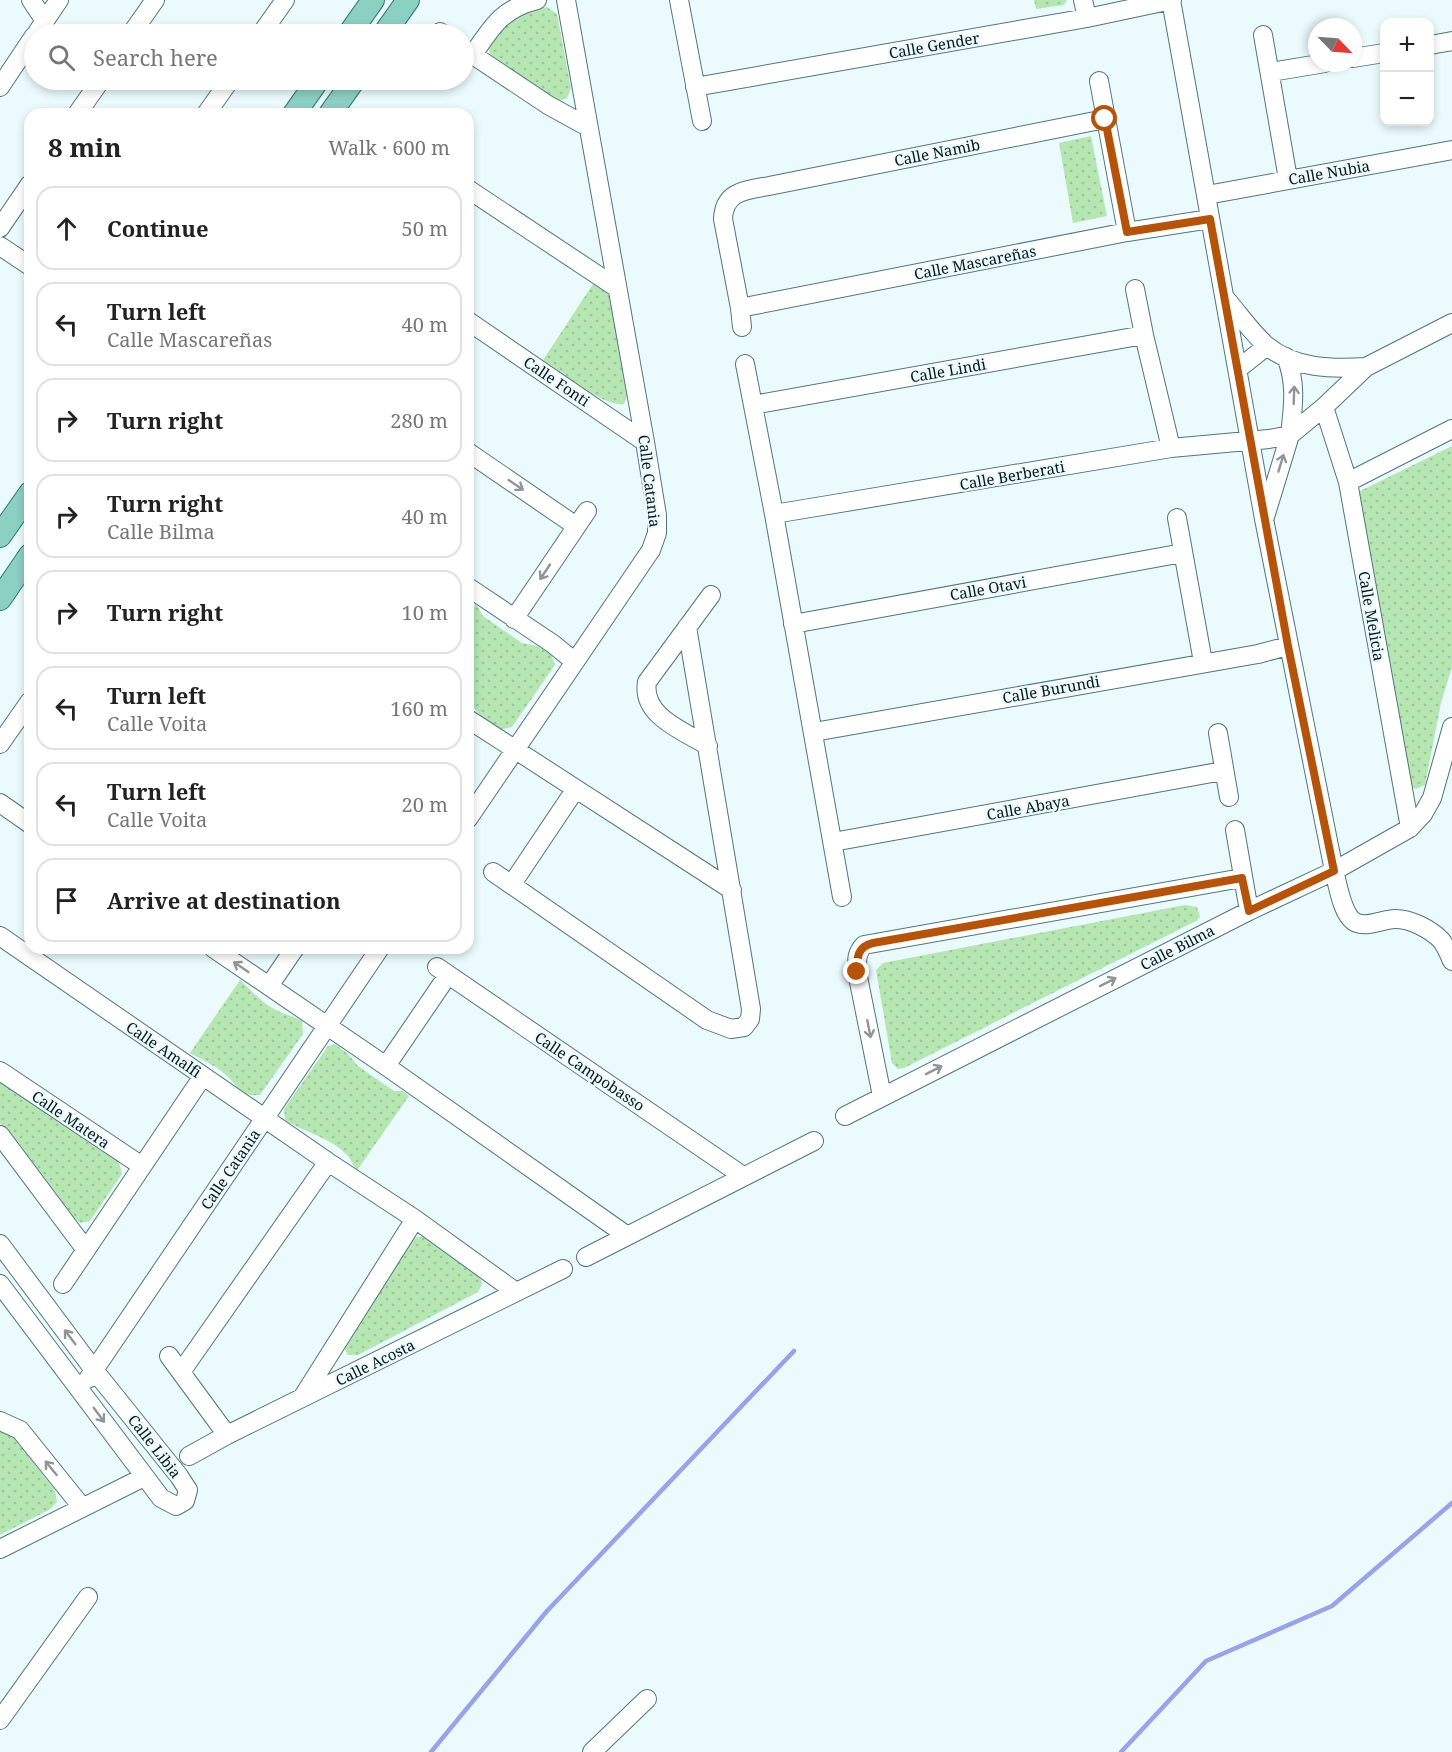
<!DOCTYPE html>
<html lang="en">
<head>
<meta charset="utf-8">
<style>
	body { margin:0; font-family:"Noto Serif",serif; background:#f2f2f2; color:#222 }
	.controls { position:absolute; right:18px; top:18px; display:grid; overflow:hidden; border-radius:12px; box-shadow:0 3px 9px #0003 }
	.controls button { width:54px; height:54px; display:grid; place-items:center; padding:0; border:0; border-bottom:2px solid #e0e0e0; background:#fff; color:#222; font:30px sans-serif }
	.compass { position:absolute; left:1308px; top:18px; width:54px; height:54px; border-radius:50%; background:#fff; box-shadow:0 3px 9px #0003; rotate:115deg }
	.stop { position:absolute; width:18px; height:18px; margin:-14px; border:4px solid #b45309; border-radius:50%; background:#fff }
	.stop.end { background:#b45309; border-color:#fff; box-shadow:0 2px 6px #0008 }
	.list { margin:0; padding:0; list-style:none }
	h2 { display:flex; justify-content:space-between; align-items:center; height:78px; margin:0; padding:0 24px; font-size:26px }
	h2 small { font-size:20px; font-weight:400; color:#767676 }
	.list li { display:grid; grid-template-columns:39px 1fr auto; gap:18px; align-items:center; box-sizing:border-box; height:84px; margin:0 12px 12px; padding:0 12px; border:2px solid #e0e0e0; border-radius:18px }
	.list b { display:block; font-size:22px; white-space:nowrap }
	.list p { margin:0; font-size:20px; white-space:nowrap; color:#767676 }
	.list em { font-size:20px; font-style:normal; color:#767676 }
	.icon { flex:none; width:33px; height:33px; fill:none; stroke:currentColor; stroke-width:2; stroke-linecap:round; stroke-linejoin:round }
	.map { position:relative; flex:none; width:1452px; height:1752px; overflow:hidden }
	.search { position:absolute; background:#fff; box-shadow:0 3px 9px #0003; left:24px; top:24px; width:450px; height:66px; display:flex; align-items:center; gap:15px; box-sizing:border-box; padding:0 21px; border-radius:33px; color:#767676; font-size:22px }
	.panel { position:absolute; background:#fff; box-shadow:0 3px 9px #0003; left:24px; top:108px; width:450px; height:846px; border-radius:18px }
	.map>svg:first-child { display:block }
</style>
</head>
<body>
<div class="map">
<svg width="1452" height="1752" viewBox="0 0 1452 1752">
	<defs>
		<pattern id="park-dots" width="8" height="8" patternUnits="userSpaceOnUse" patternTransform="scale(1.5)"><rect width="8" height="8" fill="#b6e7b3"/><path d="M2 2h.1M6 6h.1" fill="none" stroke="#9bc599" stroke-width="1.8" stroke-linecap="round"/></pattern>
	</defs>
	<rect width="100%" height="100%" fill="#eafafd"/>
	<path fill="url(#park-dots)" d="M1034,0h33l-3,5 -28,4z
		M547,7l10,7 14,74 -4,10 -8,3 -68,-45 -4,-11 22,-32z
		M1091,136l16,80 -34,7 -14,-80z
		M593,284l16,10 19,99 -4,11c-21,3 -63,-32 -81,-44z
		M1452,446v221l-11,36 -16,82 -9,4 -8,-3 -54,-292z
		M476,604l7,12 39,27 15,3 14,8 4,11 -43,62c-25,8 -25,-11 -44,-23v-89z
		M1185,905l12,2 3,10 -4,4 -292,147 -6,1 -6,-6 -16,-93 7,-7z
		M240,980c11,10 21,22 34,29 9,5 19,7 28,12l1,13 -43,61c-19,2 -21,-7 -32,-18 -8,-9 -27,-18 -38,-24z
		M335,1044l13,10 10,12 36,25h9l6,5 -53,76c-2,-5 -5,-13 -9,-17 -16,-17 -43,-23 -62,-35l-1,-11 44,-63z
		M0,1082l119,80 3,12 -32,47 -9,2 -7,-4 -74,-96z
		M423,1236l57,39 2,9 -4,8 -120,63h-10l-6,-11 71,-106z
		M0,1425l5,2 50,63 2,12 -8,8 -49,25z"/>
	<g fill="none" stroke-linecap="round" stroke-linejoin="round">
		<path stroke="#9aa2e8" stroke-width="4.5" d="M431,1752l116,-141 247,-260
			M1121,1752l85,-91 126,-55 120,-103"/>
		<defs>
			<path id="minor" d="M31,0l14,21
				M679,0l23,121
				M1083,0l4,18
				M1171,0l93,519 70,352c4,14 7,37 17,48 11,12 31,0 44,0 16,0 35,10 46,21 5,6 8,14 11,21
				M440,32l3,2
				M36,34l23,-34
				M131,34l24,-34
				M261,34l24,-34
				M1263,35l25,144
				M1430,45l22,-4
				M464,49l84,56 40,22
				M472,56c20,-29 29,-47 65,-56
				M1353,58l31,-5
				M1271,72l54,-9
				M1099,81l28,151
				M0,87l34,-51
				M695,87l392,-69 85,-18
				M77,114l24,-34
				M206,114l24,-34
				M468,189l149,99
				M1207,195l245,-45
				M0,228l30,-44
				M0,246l30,20
				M1135,289l9,46 27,113
				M1226,299c13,15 26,34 41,47 28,23 65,23 99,21
				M740,308l387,-76 83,-13
				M468,321l177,121
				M742,327l-2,-19 -17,-89c1,-28 23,-29 46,-33l336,-67
				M745,364l29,150 68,383
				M1238,369l29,-23
				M753,405l391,-70
				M1324,407l24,75 62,346
				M468,452l108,74
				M1348,482l104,-53
				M774,514l397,-66 98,-9 21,-4c3,-27 7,-52 -4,-78
				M1265,517l25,-82 34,-28 42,-40 86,-44
				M1177,518l26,144
				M468,587l85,57 22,18
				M514,619l73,-108
				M793,624l390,-71
				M468,719l264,171
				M814,732l444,-78 30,-8
				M1218,733l11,64
				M0,744l30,-43
				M708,746c-24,-15 -67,-30 -61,-64l64,-87
				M0,803l30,21
				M468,819l183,-269 6,-17v-18l-12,-73 -79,-442
				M1235,830l14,81
				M833,842l390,-71
				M493,872l214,148 24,9 13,-2 6,-8 1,-10 -64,-382
				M512,884l63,-94
				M0,936l328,226 87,57 101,73
				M213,948l173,118 240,169
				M437,967l306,209
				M269,986l26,-38
				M386,1066l62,-91
				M0,1071l142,95
				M882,1096l-25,-124c0,-11 -1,-19 7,-27l378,-67
				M845,1116l404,-205 85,-40 76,-43 13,-14 9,-16 20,-71
				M0,1135l86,115
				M0,1244l94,126 85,106 9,14 -3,11 -9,5 -15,-8 -161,-214
				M586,1257l228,-116
				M63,1284l140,-208
				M169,1356l58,79
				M181,1372l147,-210
				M88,1379l292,-431
				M302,1398l113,-179
				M0,1421l20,9 62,77
				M189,1456l38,-21 336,-166
				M0,1549l144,-72
				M0,1720l88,-123
				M592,1752l55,-53"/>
			<path id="major" d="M349,34l24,-34
				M384,34l24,-34
				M294,114l24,-34
				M330,114l24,-34
				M0,536l30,-43
				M0,599l30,-44"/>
		</defs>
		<use href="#minor" stroke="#50767d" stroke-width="20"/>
		<use href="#major" stroke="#2b7b6d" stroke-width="24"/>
		<use href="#minor" stroke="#fff" stroke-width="18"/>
		<use href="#major" stroke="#8cd0c2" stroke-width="22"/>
	</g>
	<defs><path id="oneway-shaft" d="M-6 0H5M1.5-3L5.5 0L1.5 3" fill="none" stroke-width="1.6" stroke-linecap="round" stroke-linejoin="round" transform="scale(1.5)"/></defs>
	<g stroke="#8f9698">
		<use href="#oneway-shaft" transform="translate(1294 395) rotate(-88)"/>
		<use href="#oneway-shaft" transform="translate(1281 463) rotate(-73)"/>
		<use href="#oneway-shaft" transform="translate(516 485) rotate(34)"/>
		<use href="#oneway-shaft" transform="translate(545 572) rotate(124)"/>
		<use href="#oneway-shaft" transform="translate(241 967) rotate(-146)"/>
		<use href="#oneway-shaft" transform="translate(1108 982) rotate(-27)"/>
		<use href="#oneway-shaft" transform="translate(869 1029) rotate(79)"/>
		<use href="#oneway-shaft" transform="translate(934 1070) rotate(-27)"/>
		<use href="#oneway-shaft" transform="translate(70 1337) rotate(-127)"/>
		<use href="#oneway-shaft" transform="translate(99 1415) rotate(54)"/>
		<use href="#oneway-shaft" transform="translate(51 1468) rotate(-129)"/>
	</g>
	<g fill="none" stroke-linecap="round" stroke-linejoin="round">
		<path stroke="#b45309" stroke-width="8" d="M857,972c0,-15 0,-25 16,-29l369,-65 7,33 85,-40 -46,-225 -78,-427 -83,13 -22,-113"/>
	</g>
	<g text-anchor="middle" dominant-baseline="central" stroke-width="4.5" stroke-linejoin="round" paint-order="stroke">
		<g font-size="15" fill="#061619" stroke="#eafafd">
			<text transform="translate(934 45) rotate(-10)">Calle Gender</text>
			<text transform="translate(937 152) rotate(-11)">Calle Namib</text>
			<text transform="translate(1329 172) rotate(-10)">Calle Nubia</text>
			<text transform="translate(975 262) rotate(-11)">Calle Mascareñas</text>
			<text transform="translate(948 370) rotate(-10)">Calle Lindi</text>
			<text transform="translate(557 381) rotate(34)">Calle Fonti</text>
			<text transform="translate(1012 475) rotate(-10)">Calle Berberati</text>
			<text transform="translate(650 481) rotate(83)">Calle Catania</text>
			<text transform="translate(988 588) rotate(-10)">Calle Otavi</text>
			<text transform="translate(1372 616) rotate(80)">Calle Melicia</text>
			<text transform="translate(1051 689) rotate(-10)">Calle Burundi</text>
			<text transform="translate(1028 807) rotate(-10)">Calle Abaya</text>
			<text transform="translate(1177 947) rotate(-27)">Calle Bilma</text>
			<text transform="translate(164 1049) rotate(34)">Calle Amalfi</text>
			<text transform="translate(590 1071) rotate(34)">Calle Campobasso</text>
			<text transform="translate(71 1119) rotate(34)">Calle Matera</text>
			<text transform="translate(230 1169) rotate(-56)">Calle Catania</text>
			<text transform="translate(375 1362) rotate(-26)">Calle Acosta</text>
			<text transform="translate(155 1446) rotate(52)">Calle Libia</text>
		</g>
	</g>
</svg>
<div class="controls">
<button>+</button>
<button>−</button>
</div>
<svg class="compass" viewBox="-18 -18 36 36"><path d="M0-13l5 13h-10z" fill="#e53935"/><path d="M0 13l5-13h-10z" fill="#767676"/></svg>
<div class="stop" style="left:1105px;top:119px"></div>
<div class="stop end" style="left:857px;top:972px"></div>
<div class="search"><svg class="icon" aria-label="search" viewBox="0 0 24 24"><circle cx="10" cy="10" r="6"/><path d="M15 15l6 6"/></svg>Search here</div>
<section class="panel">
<h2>8 min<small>Walk · 600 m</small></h2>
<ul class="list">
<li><svg class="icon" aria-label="ahead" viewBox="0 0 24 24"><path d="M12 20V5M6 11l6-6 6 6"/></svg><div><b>Continue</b></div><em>50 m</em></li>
<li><svg class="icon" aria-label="left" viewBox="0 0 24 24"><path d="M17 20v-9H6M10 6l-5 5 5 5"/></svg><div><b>Turn left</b><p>Calle Mascareñas</p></div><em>40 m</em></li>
<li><svg class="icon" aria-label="right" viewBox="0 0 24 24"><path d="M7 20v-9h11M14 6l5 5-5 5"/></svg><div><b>Turn right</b></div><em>280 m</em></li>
<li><svg class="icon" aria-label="right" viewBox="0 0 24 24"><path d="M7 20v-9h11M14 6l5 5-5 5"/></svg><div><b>Turn right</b><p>Calle Bilma</p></div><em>40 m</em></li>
<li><svg class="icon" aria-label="right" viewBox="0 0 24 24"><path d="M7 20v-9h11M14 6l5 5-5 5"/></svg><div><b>Turn right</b></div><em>10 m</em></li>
<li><svg class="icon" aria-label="left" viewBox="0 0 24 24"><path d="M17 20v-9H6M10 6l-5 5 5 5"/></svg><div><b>Turn left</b><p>Calle Voita</p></div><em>160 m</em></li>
<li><svg class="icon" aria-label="left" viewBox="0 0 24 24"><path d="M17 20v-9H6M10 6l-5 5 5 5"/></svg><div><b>Turn left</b><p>Calle Voita</p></div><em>20 m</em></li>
<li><svg class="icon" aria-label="arrive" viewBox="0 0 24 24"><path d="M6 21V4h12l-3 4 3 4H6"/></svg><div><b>Arrive at destination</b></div></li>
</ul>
</section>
</div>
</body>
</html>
